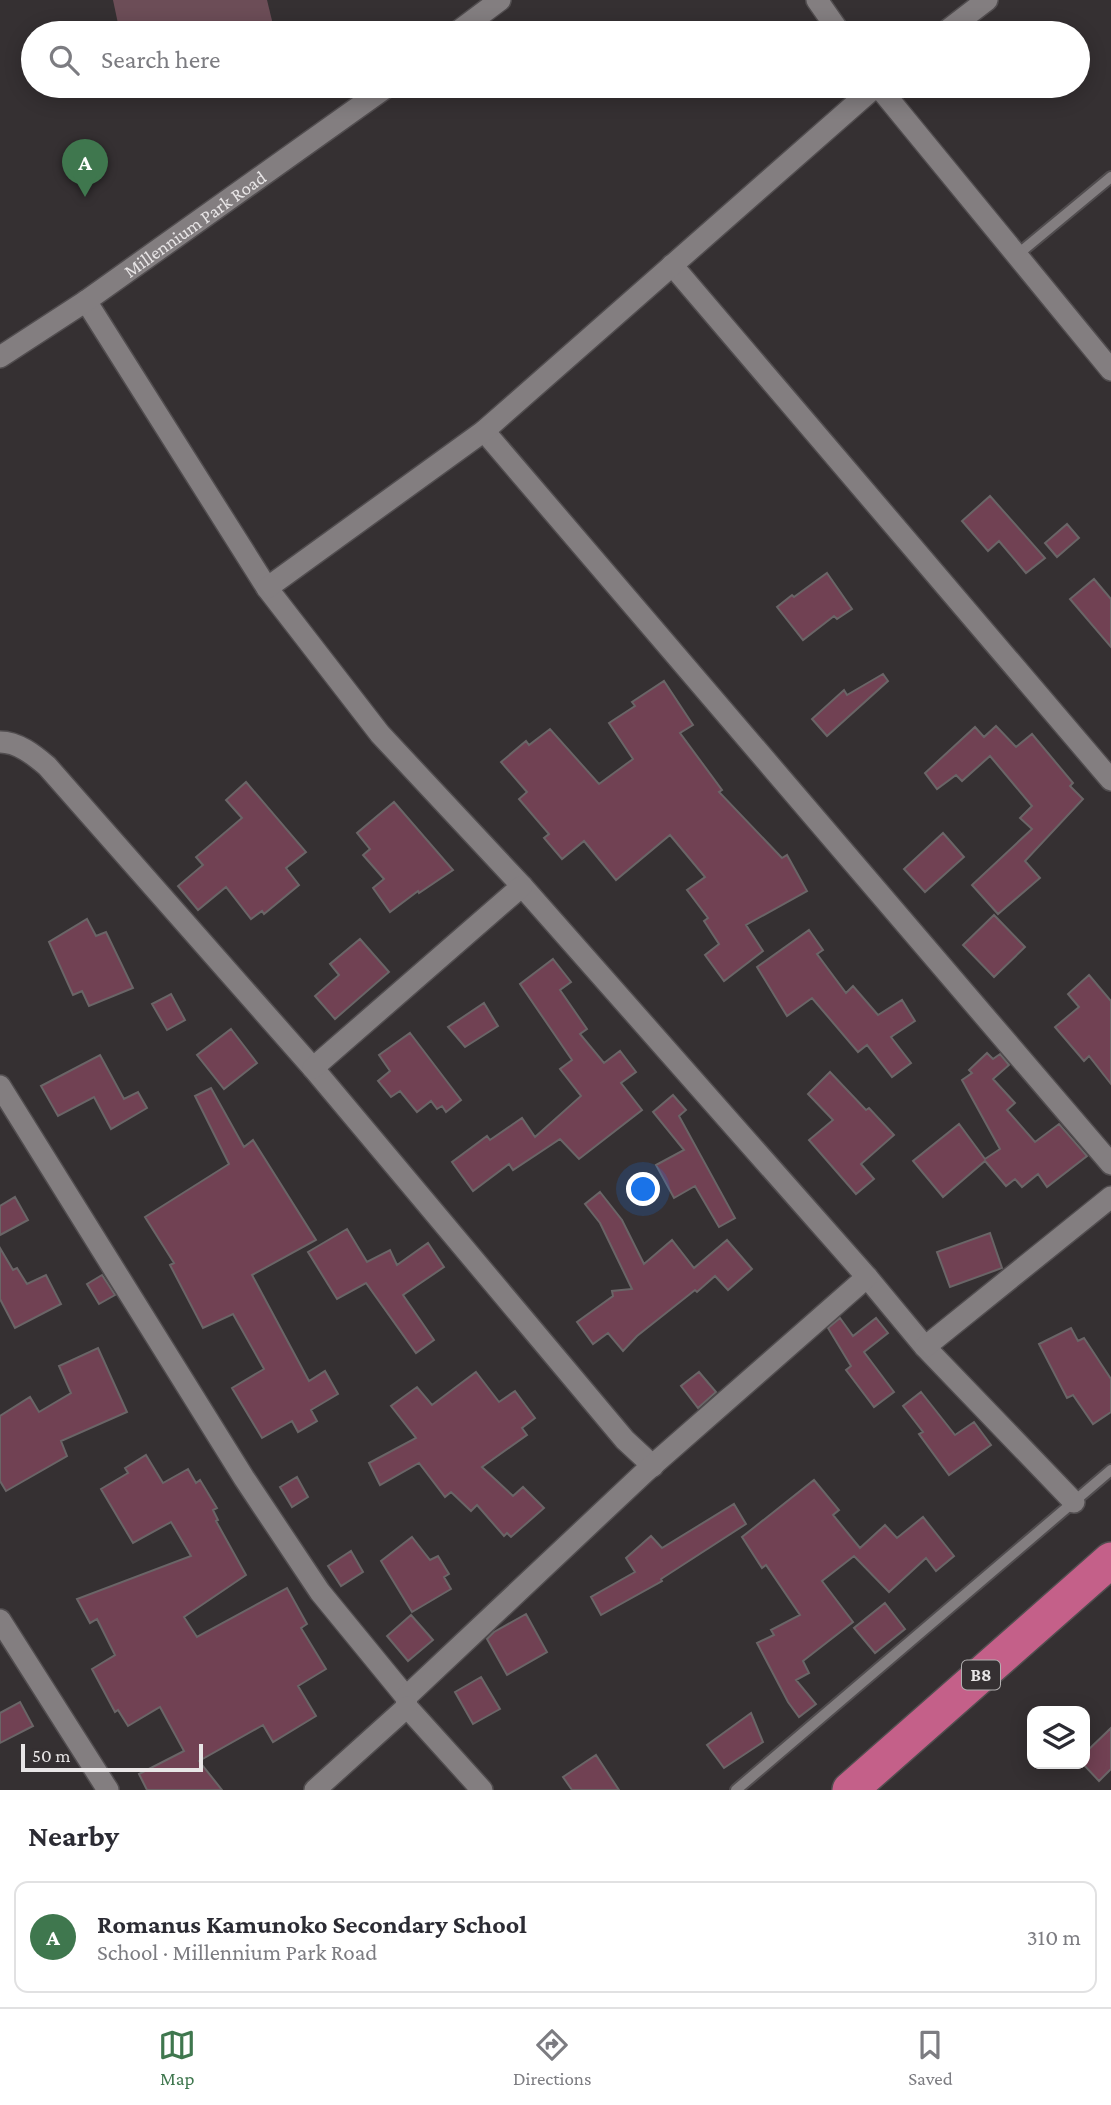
<!DOCTYPE html>
<html lang="en">
<head>
<meta charset="utf-8">
<style>
	body { margin:0; font-family:"Crimson Pro",serif; background:#f2f2f3; color:#2b2b33 }
	.controls { position:absolute; right:21px; bottom:21px; display:grid; overflow:hidden; border-radius:14px; box-shadow:0 4px 18px #0003 }
	.controls button { width:63px; height:63px; display:grid; place-items:center; padding:0; border:0; border-bottom:2px solid #e1e1e2; background:#fff; color:#2b2b33; font:35px sans-serif }
	.scale { position:absolute; left:21px; bottom:18px; width:182px; box-sizing:border-box; padding-left:7px; border:4px solid #e8e5e6; border-top:0; font-size:19px; line-height:24px; white-space:nowrap; color:#e8e5e6; -webkit-text-stroke:5px #353032; paint-order:stroke }
	.you { position:absolute; left:644px; top:1190px; width:24px; height:24px; margin:-18px; border:5px solid #fff; border-radius:50%; background:#1a73e8; box-shadow:0 0 0 10px #1a73e833 }
	.badge { display:grid; place-items:center; width:46px; height:46px; border-radius:50%; background:#3f774e; color:#fff; font-size:23px; font-weight:700 }
	.pin { position:absolute; translate:-50% -58px; filter:drop-shadow(0 2px 4px #0008) }
	.pin::after { content:''; position:absolute; top:37px; width:24px; height:21px; background:inherit; clip-path:polygon(0 0,100% 0,50% 100%) }
	.list { margin:0; padding:0; list-style:none }
	h2 { display:flex; justify-content:space-between; align-items:center; height:91px; margin:0; padding:0 28px; font-size:30px }
	h2 small { font-size:23px; font-weight:400; color:#7c7c81 }
	.list li { display:grid; grid-template-columns:46px 1fr auto; gap:21px; align-items:center; box-sizing:border-box; height:112px; margin:0 14px 14px; padding:0 14px; border:2px solid #e1e1e2; border-radius:14px }
	.list b { display:block; font-size:26px; white-space:nowrap }
	.list p { margin:0; font-size:23px; white-space:nowrap; color:#7c7c81 }
	.list em { font-size:23px; font-style:normal; color:#7c7c81 }
	.icon { flex:none; width:38px; height:38px; fill:none; stroke:currentColor; stroke-width:2; stroke-linecap:round; stroke-linejoin:round }
	.map { position:relative; flex:none; width:1111px; height:1790px; overflow:hidden }
	.search { position:absolute; background:#fff; box-shadow:0 4px 18px #0003; left:21px; right:21px; top:21px; height:77px; display:flex; align-items:center; gap:18px; box-sizing:border-box; padding:0 24px; border-radius:38px; color:#7c7c81; font-size:26px }
	.sheet { height:217px; background:#fff }
	nav { display:flex; justify-content:space-around; align-items:center; box-sizing:border-box; height:98px; border-top:2px solid #e1e1e2; background:#fff; font-size:19px; color:#7c7c81 }
	nav a { display:grid; justify-items:center; gap:4px }
	nav .on { color:#3f774e }
	.map>svg:first-child { display:block }
</style>
</head>
<body>
<div class="map">
<svg width="1111" height="1790" viewBox="0 0 1111 1790">
	<rect width="100%" height="100%" fill="#353032"/>
	<path fill="#6c4d57" d="M113,0h154l8,33h-155z"/>
	<path fill="#714153" stroke="#6a6567" stroke-width="2" d="M990,496l55,62 -19,15 -27,-32 -11,10 -26,-30z
		M1067,524l12,14 -22,19 -12,-14z
		M827,573l25,36 -15,10 -3,-3 -31,24 -26,-33 15,-12 2,2z
		M1094,579l17,20v48l-41,-48z
		M883,674l5,7 -61,55 -15,-17 32,-29 3,5z
		M664,681l29,44 -13,8 42,57 -3,2 63,66 5,-3 20,36 -61,34 17,26 -39,30 -19,-26 14,-11 -15,-23 4,-3 -21,-28 18,-13 -35,-42 -54,45 -32,-39 -22,18 -18,-21 5,-4 -30,-35 8,-7 -26,-30 25,-21 3,4 21,-16 49,55 34,-25 -24,-36 26,-17 -3,-4z
		M996,726l20,21 16,-13 41,49 -3,3 13,13 -58,62 15,17 -42,36 -26,-29 60,-56 -12,-11 12,-12 -42,-50 -28,25 -6,-6 -19,14 -12,-16 50,-46 9,10z
		M246,782l60,70 -20,16 13,17 -35,29 -2,-3 -11,8 -25,-32 -28,23 -20,-24 25,-21 -7,-8 46,-39 -16,-18z
		M394,802l59,68 -34,23 -1,-2 -28,21 -17,-24 11,-9 -21,-24 7,-6 -13,-16z
		M943,833l21,24 -39,35 -21,-23z
		M994,915l31,32 -31,30 -31,-32z
		M87,919l9,17 10,-4 27,56 -44,18 -7,-15 -9,4 -24,-53z
		M809,930l14,20 -6,4 29,39 7,-7 25,29 24,-15 13,21 -24,16 20,26 -19,14 -25,-32 -9,7 -46,-54 -25,18 -30,-49z
		M360,939l29,33 -54,47 -20,-23 24,-21 -9,-11z
		M553,959l18,23 -11,8 27,39 -7,5 24,29 16,-12 16,21 -15,11 21,27 -63,49 -19,-20 -47,31 -4,-6 -36,27 -21,-29 35,-26 3,4 32,-22 13,19 46,-41 -21,-27 12,-9 -52,-76z
		M1089,975l22,26v83l-22,-28 -5,5 -29,-34 24,-20 -11,-13z
		M171,994l14,26 -18,10 -15,-26z
		M484,1003l14,23 -33,21 -17,-20z
		M231,1029l26,34 -33,26 -27,-34z
		M410,1033l51,67 -15,12 -4,-6 -5,3 -6,-8 -14,11 -17,-21 -9,6 -13,-16 12,-10 -11,-16z
		M987,1053l6,6 7,-5 9,11 -16,14 22,24 -8,7 28,32 24,-18 28,32 -40,31 -9,-13 -16,13 -7,-8 -9,7 -21,-25 -42,36 -30,-36 46,-37 26,35 15,-10 -38,-69 10,-7 -3,-3z
		M100,1055l24,44 14,-7 9,16 -36,21 -17,-32 -36,19 -17,-30z
		M830,1072l36,38 3,-2 25,27 -33,29 13,15 -18,15 -47,-54 24,-20 -25,-26z
		M211,1088l33,59 9,-7 63,100 -64,35 57,106 16,-10 13,23 -27,16 6,11 -19,11 -6,-11 -30,17 -30,-50 32,-19 -31,-55 -30,14 -33,-63 4,-2 -29,-46 84,-53 -34,-68z
		M673,1095l13,15 -7,6 56,102 -16,9 -24,-41 -21,12 -18,-33 28,-15 -31,-38z
		M600,1192l22,28 22,44 28,-24 22,28 33,-28 25,29 -24,21 -13,-14 -18,16 -2,-2 -58,46 -14,15 -15,-18 -15,11 -16,-22 36,-26 -1,-5 20,-2 -32,-66 -15,-19z
		M15,1197l13,23 -28,15v-29z
		M347,1229l20,33 23,-12 7,15 31,-22 16,24 -41,28 31,45 -18,13 -50,-70 -29,16 -29,-47z
		M990,1233l12,35 -52,19 -13,-35z
		M0,1248l13,22 4,-2 10,16 19,-9 15,29 -46,24 -15,-29z
		M102,1275l13,20 -16,9 -12,-20z
		M840,1318l13,18 23,-18 12,15 -24,19 30,40 -20,15 -28,-37 5,-4 -23,-38z
		M1071,1328l7,13 6,-3 27,41v33l-18,12 -20,-29 -6,3 -28,-54z
		M98,1348l29,64 -66,29 6,15 -61,35 -6,-10v-65l30,-19 9,15 32,-19 -12,-27z
		M476,1372l23,30 16,-11 20,27 -13,10 5,7 -45,32 31,29 10,-9 21,21 -33,29 -4,-4 -3,3 -27,-31 -6,6 -20,-19 -6,5 -26,-34 -39,22 -11,-22 47,-25 -25,-32 26,-19 15,18z
		M699,1372l17,20 -18,16 -17,-22z
		M921,1392l34,43 19,-13 17,23 -42,30 -30,-41 4,-2 -20,-26z
		M146,1455l17,28 25,-14 8,14 4,-3 17,28 -4,2 5,10 -2,1 30,54 -62,42 13,20 90,-49 20,36 -6,4 25,41 -28,17 18,30 -43,26 -10,-17 -64,36 23,29h-75l-8,-16 45,-23 -24,-44 -32,19 -10,-16 -3,2 -23,-43 23,-14 -18,-36 -7,4 -13,-24 114,-43 -20,-34 -38,21 -32,-54 27,-16 -3,-5z
		M297,1477l11,20 -16,10 -12,-20z
		M814,1480l25,30 -6,5 27,33 25,-23 12,13 26,-21 31,39 -18,15 -10,-13 -37,34 -35,-36 -32,25 31,41 -50,39 6,12 -13,7 20,24 -17,13 -11,-15 -31,-59 17,-8 -3,-5 29,-15 -34,-50 -4,3 -20,-31z
		M734,1504l12,20 -85,55 1,2 -61,34 -10,-18 44,-25 -9,-14 25,-22 11,12z
		M412,1537l18,23 8,-4 11,18 -5,3 7,12 -39,23 -31,-51z
		M351,1551l12,21 -22,14 -13,-20z
		M885,1603l20,26 -30,24 -21,-25z
		M526,1614l21,38 -40,23 -20,-36 7,-7z
		M411,1615l22,25 -25,21 -21,-25z
		M481,1677l19,32 -27,15 -18,-32z
		M20,1702l13,24 -33,17v-30z
		M751,1713l12,29 -39,26 -17,-23z
		M1111,1728v41l-12,12 -16,-17h2v-11z
		M596,1755l23,35h-47l-9,-13z"/>
	<g fill="none" stroke-linecap="round" stroke-linejoin="round">
		<defs>
			<path id="service" d="M1017,255l94,-78
				M736,1790l375,-320"/>
			<g id="minor">
				<path d="M817,0l23,33"/>
				<path d="M456,33l44,-33"/>
				<path d="M944,33l43,-33"/>
				<path d="M878,86l233,284"/>
				<path d="M672,265l439,515"/>
				<path d="M86,301l181,287 113,146 142,152 345,391 58,70 149,155"/>
				<path id="s1" d="M0,357l86,-56 302,-215"/>
				<path d="M484,431l627,733"/>
				<path d="M267,588l217,-157 392,-345"/>
				<path d="M0,742c18,0 34,13 47,24l266,302 312,372 28,26"/>
				<path d="M313,1068l209,-182"/>
				<path d="M0,1086l244,392 76,114 86,105 1,10 75,83"/>
				<path d="M925,1347l186,-150"/>
				<path d="M0,1620l108,170"/>
				<path d="M406,1697l239,-225 222,-195"/>
				<path d="M315,1790l92,-83"/>
			</g>
			<path id="trunk" d="M850,1790l261,-230"/>
		</defs>
		<use href="#service" stroke="#514d4f" stroke-width="14"/>
		<use href="#minor" stroke="#514d4f" stroke-width="24"/>
		<use href="#trunk" stroke="#514d4f" stroke-width="38"/>
		<use href="#service" stroke="#837e80" stroke-width="10"/>
		<use href="#minor" stroke="#837e80" stroke-width="21"/>
		<use href="#trunk" stroke="#c46089" stroke-width="35"/>
	</g>
	<g text-anchor="middle" dominant-baseline="central" stroke-width="6" stroke-linejoin="round" paint-order="stroke">
		<rect fill="#353032" stroke="#b2afb0" stroke-width="2" x="962" y="1660.5" width="38" height="29" rx="5"/>
		<g font-size="18" font-weight="bold" fill="#e8e5e6">
			<text x="981" y="1675">B8</text>
		</g>
		<g font-size="19" fill="#e8e5e6" stroke="#353032">
			<text stroke="none"><textPath href="#s1" startOffset="236">Millennium Park Road</textPath></text>
		</g>
	</g>
</svg>
<div class="controls">
<button><svg class="icon" aria-label="layers" viewBox="0 0 24 24"><path d="M12 4l9 5-9 5-9-5zM3 14l9 5 9-5"/></svg></button>
</div>
<div class="scale">50 m</div>
<div class="you"></div>
<div class="pin badge" style="left:85px;top:197px">A</div>
<div class="search"><svg class="icon" aria-label="search" viewBox="0 0 24 24"><circle cx="10" cy="10" r="6"/><path d="M15 15l6 6"/></svg>Search here</div>
</div>
<section class="sheet">
<h2>Nearby<small></small></h2>
<ul class="list">
<li><span class="badge">A</span><div><b>Romanus Kamunoko Secondary School</b><p>School · Millennium Park Road</p></div><em>310 m</em></li>
</ul>
</section>
<nav>
<a class="on"><svg class="icon" aria-label="map" viewBox="0 0 24 24"><path d="M3 6l6-2 6 2 6-2v14l-6 2-6-2-6 2zM9 4v14M15 6v14"/></svg>Map</a>
<a><svg class="icon" aria-label="directions" viewBox="0 0 24 24"><path d="M12 3l9 9-9 9-9-9zM9 14v-3h6M13 9l2 2-2 2"/></svg>Directions</a>
<a><svg class="icon" aria-label="saved" viewBox="0 0 24 24"><path d="M7 4h10v16l-5-4-5 4z"/></svg>Saved</a>
</nav>
</body>
</html>
